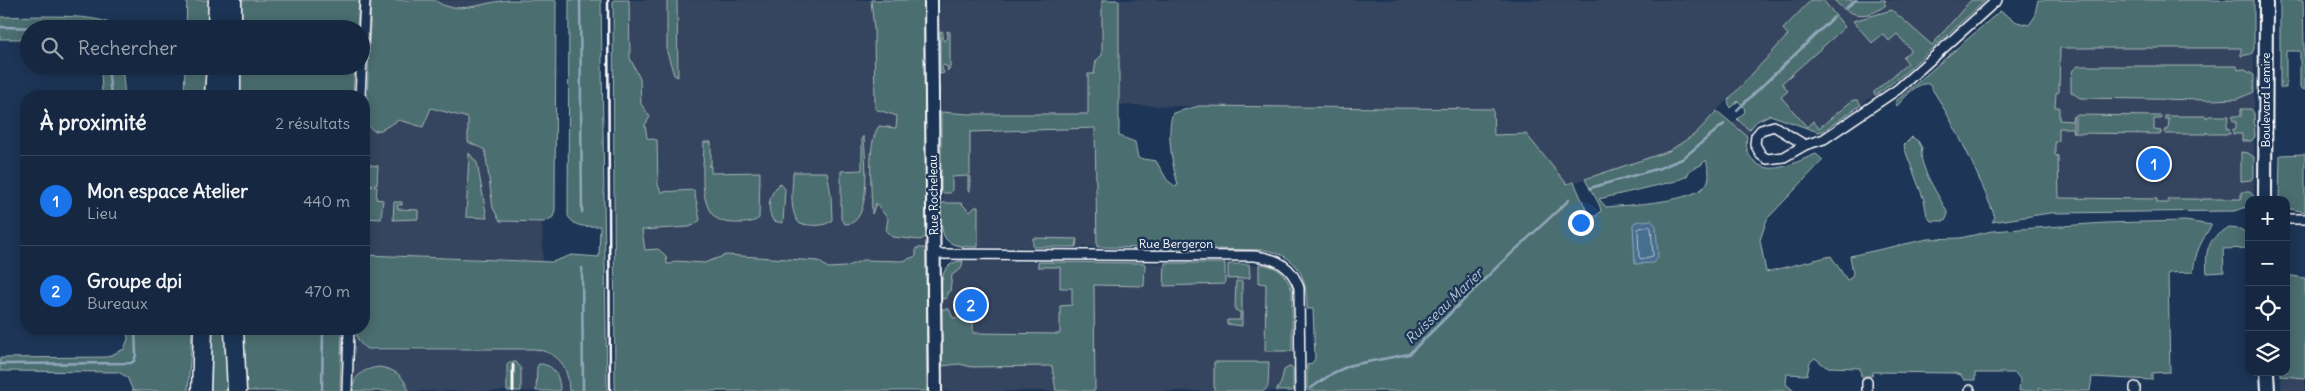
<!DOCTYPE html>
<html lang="fr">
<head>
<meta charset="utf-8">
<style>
	body { margin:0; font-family:Delius,sans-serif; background:#23344c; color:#f1f3f6 }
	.controls { position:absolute; right:15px; bottom:15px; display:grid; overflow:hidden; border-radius:10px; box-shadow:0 2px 12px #0003 }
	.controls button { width:45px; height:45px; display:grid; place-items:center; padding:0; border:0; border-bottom:1px solid #35445a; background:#162841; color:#f1f3f6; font:25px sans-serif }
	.you { position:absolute; left:1580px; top:222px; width:18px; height:18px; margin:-12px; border:4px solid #fff; border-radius:50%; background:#1a73e8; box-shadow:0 0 0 8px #1a73e833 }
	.badge { display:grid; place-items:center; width:32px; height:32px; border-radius:50%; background:#1a73e8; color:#fff; font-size:16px; font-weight:700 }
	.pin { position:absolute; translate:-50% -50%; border:2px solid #fff; box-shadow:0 1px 5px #0006 }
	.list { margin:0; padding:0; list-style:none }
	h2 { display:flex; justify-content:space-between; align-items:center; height:65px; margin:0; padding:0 20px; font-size:21px }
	h2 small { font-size:16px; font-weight:400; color:#9ea6b1 }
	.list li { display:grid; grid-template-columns:32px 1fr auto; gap:15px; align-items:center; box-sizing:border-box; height:90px; padding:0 20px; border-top:1px solid #35445a }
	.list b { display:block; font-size:19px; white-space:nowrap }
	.list p { margin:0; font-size:16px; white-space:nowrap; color:#9ea6b1 }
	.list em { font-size:16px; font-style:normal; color:#9ea6b1 }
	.icon { flex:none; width:28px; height:28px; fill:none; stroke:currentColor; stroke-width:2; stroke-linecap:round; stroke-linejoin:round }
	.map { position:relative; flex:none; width:2305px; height:391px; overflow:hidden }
	.search { position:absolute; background:#162841; box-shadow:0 2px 12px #0003; left:20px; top:20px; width:350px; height:55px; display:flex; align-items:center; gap:12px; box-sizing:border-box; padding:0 18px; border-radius:28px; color:#9ea6b1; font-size:19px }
	.panel { position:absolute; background:#162841; box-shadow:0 2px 12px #0003; left:20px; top:90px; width:350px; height:245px; border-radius:20px }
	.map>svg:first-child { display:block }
</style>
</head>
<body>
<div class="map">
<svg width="2305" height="391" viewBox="0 0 2305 391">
	<rect width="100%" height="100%" fill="#1d3557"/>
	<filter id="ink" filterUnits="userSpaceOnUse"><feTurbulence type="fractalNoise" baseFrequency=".02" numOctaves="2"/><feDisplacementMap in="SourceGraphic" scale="10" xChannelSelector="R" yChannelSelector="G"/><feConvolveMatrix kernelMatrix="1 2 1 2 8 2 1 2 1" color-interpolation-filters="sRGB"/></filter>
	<g filter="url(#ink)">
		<path fill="#34455f" d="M435,0h72l-11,4 -43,4 -12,-3z
			M629,0h295l2,271 -294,-2z
			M940,0h166l1,30 -12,92 2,125h-139l-7,-3 -8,-9z
			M1119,0h692l-28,29 5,6 -93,99 -26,17 -102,34 -41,-51 -32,2 -2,-27 -199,-1 -174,-3z
			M1823,0h163l-87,78 -76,53h-9l-44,-16 -13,6 -10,15 -15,-12 113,-96z
			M2050,44h204v148l-2,8h-3v4l-15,7 -184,2z
			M431,108l37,10v24l17,7 14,72 43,1 1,40 -179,-7v-105l2,-26 8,7 7,-1 18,-11z
			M959,261l310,4 8,3 7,7 8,15 1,101h-350l-1,-116 8,-11z
			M356,334l3,9 15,8 160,-2 13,2 15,11 4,6 3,23h-160l-5,-10 -25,-14 -10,1 -10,6 -6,8z
			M2281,376l24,2v13h-24z"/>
		<path fill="#4c6e6f" stroke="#a6b6b7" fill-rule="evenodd" d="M187,0h22l-1,29h-22z
			M240,0h119l-2,29h-118z
			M371,0h64c19,17 52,1 74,0 16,0 32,0 47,0l-1,210 -2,7 -9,5 -44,-1 -7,-13 -8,-58 -17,-8v-24l-37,-10 -8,19 -24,-7 -18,10 -7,1 -8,-7z
			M569,0h32l6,391h-38c-1,-25 -9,-38 -35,-42h-167c-8,-5 -11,-11 -11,-20h8v-74l188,7 20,-7 27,2 1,-31c-14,0 -24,3 -32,-10z
			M613,0h16l1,58 10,21 1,25 9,13 -5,8 2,13 10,2 1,45 3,7 33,-2 6,30 -6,5 -5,2 -47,3 3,20 13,-1 8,7 1,8h3l6,-3 28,2 22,-8 92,6 10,7 17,-1 18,-7 40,1 13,-5v-8h10l1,143h-312z
			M667,0h10l1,77 -4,-2 -7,-23z
			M871,0h53l2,237 -6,3 -28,-3 -6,-6 2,-12 -12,-16 -4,11c0,-22 -6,-70 7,-88l17,2 1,-12 -22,-7 -1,-80z
			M1102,0h17v136l16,6 3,16 18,3 11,19 9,7 2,-3c-6,-18 -12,-54 -5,-71l26,-7 294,3 1,26 32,-1 41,50 7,-2 15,34h7l5,-5c-1,-9 -12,-22 -16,-32l84,-28 26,-17 22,-23 30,25c-2,10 0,19 8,26 17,15 42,-1 61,-8l7,6 -56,59 -7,21 6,32 65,-16 16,24 4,-2 2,-5 -3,-17 78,-17 32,-1 32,-7 113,-8 80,-2 27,4c-11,16 -17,28 -19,47l-25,1 2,99 -18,1v7l-60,-3 -2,14h-45l-5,-4 -1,4h-20l1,-12 -5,-6h-40v7h-11l-3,-5 -7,-2 -81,-1 -1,4h-11l-1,-8 -34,-1 -11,-9 -5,4 -3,13 -20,-1 -1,10 8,7h-485l-2,-1v-25l4,-1 4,-5 -2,-50h-6c0,-32 -8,-53 -42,-59l-168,-3 -2,-119 -125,4v59h-2v-15l-16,1v13l-2,3h-9v-81l28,2h119v-40h6l2,-13 6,-6zM1706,160c2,8 5,15 1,23 -8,19 -81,22 -101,24l-7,-8 77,-18 11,-5 3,-6 11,-5z
			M1811,0h12l22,27 -63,56 6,8 -7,6 26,30 6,-6 6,7 34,-28h5l3,5 -38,26 -5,1 -48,-17 -13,6 -8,9 -12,-11 8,-7 -1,-5 -6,-6 -8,7 -2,-8 60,-65 -5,-6z
			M1834,0h52l-2,3 2,2c-19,15 -37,12 -52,-5z
			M1971,0h15l-87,78 -23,17 -2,-1v-2l34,-29 -5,-6 8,-7 -14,-16 -8,7 -6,-7 -11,9 -19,-22 39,-11 40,35z
			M2038,0h216v49l-3,5 -10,2v-8h-181l-1,44 -3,1 -1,14h4v13l13,1 1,-5v17l-1,-5h-13v13h-4v14l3,1 1,42 98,1v4h11v-4h31l2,2v-2h40v-7h9l4,4 -2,4h-3l-2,7 -13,4 -184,2 -58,9 3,-5c-18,-46 -39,-91 -66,-133 -13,-2 -24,14 -32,22l-2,-4 105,-91 17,11 12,3 5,-7z
			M2280,0h23l2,90 -5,-2v-37h-14v37h-6z
			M0,17c22,0 107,-6 117,12h-88v10h-29z
			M940,31l3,1 -1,6 2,3 4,-4 -1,-6 3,1v36l-3,3 1,-4 -5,-2 -1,3 2,5 -4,1z
			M101,66h21l3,30h-23z
			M185,66h21l-1,30h-21z
			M239,66h116l-2,30h-114z
			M2078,66h159l1,4 5,-1 11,6v17l-17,7 -25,1 -132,-2 -9,-6v-15l2,-7z
			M2241,109h10l3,4 1,24 -4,4h-9v-7h-9v-5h3v-8h-3l-1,-5h9z
			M2075,115l86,1v3h-7v11l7,1v3l-86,-1z
			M2165,116h41v2l3,-2h20l-3,12 3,1 1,5h-21l-3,-2v2h-41v-4h3l1,-11h-4z
			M862,137h2c1,19 9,89 -19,87l-4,-5v-48l21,-1z
			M1912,137l6,4 4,7c-6,16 19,50 26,66l-3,7h-14l-4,-5 -3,-16 -19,-50 -1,-5z
			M704,142h7v22l-3,2h3v7l49,-1 -1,46c-7,6 -17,5 -26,5 -39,0 -29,-56 -29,-81z
			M2241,152l7,1 6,4v18l-3,5 -10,1z
			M469,153l8,10 10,55 -21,-1z
			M2305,154v58l-19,-4v-8h-7l1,-45z
			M364,164l14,2 -1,19 -13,-1z
			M793,172h34l4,23 1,25c-8,8 -21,5 -32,4 -12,-13 -7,-36 -7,-52z
			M780,183l5,6 -2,34 -10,-2c-7,-15 -4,-26 7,-38z
			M364,186l13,1 -1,12 7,1 -2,19 -17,-1z
			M394,202h8v3h-5l1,4 20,1v9l-25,1z
			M941,203h20l9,9 5,-5h3v40c-39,0 -36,-9 -37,-44z
			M2229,228l11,1 8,5 1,14 -26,1 1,23 -17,1c-2,-22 0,-35 22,-45z
			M1033,238l44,1 -1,8h-43z
			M959,261h4l-2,8 -9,6 -2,17h-3v6l-5,1c0,-17 -3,-33 17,-38z
			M1038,262l106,1 1,2 -1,21 -50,-1 1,106h-39l-4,-25 -80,1 -13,-3 -17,2v-57h7l4,9 12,-2v-10h2l1,14 5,-2v15l87,1v-28l12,-1v-17h-12v-21h-22z
			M1165,263h60v21l-61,2z
			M1228,264h21l1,14 -22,1z
			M1259,264c18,1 27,10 33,26v61h-27l1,-67 -7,-1z
			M2286,275l19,3v100l-24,-2v-4h5z
			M1236,281h6v45l-15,-2v-4h13v-8l-5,-2z
			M127,329h65l-4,62h-55l-6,-14 -9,-5 -118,-1v-13l107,-1 17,-8 4,-10z
			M211,329h17l2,62h-21z
			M241,329h101l-2,62h-96z
			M509,362h7l5,6v23h-7v-26l-2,-1v27h-5v-26z
			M1214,362h55l-1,24 -4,5h-50z
			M539,364c16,0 21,14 21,27h-24l1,-24z
			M379,367c17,3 24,8 30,24h-56c0,-16 11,-22 26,-24z
			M1289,367l4,1v23h-17l5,-8 3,-13z"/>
		<path fill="#476e8f" stroke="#91a8bc" d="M1651,220l5,6 2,31 -5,6 -18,1 -2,-39 2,-3z"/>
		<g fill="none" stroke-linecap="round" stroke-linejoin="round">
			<path stroke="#b5c5d2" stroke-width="1" d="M1649,226l2,2 2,28 -12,3 -2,-2 -1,-28z"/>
			<path stroke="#91a8bc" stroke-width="2.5" d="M580,0l2,212
				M1846,8l10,-8
				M0,27l96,2
				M108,66l3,30
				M1737,110l97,-93
				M1590,188l70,-20 22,-9 42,-35
				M582,268l1,123
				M0,364l131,-1 3,-2 2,-6 -1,-26
				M1311,388l22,-15 18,-8 58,-11 90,-89 70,-65
				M322,391l1,-62"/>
			<defs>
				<path id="street" d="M360,96l5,-96
					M1805,145l-31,-19 -13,4 -5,6 -1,8 6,11 6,4 17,-2 21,-12 19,-6 74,-50 99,-89
					M2286,219h19
					M934,254l320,2c22,2 38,10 45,32l1,103
					M1867,382v9
					M2135,387v4
					M1970,390v1
					M347,391l2,-62"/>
				<path id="secondary" d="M931,0l4,391
					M2265,200l1,-200
					M2267,372l1,19"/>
				<path id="highway" d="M217,29l1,-29
					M232,29v-29
					M214,96l2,-30
					M231,96v-30
					M234,329l3,62
					M201,391l2,-62"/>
			</defs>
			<use href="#street" stroke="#fff" stroke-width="12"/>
			<use href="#secondary" stroke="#fff" stroke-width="16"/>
			<use href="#highway" stroke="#fff" stroke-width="21"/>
			<use href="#street" stroke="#1d3557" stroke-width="9"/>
			<use href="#secondary" stroke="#1d3557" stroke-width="12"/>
			<use href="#highway" stroke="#1d3557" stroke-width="18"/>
			<path stroke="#fff" stroke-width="2.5" d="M608,0l2,391
				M513,365v26"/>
		</g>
	</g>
	<g text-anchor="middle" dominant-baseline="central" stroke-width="5" stroke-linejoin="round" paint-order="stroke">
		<g font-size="12" fill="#fff" stroke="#1d3557">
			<text transform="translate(2265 100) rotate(-90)">Boulevard Lemire</text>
			<text transform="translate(933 195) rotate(-91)">Rue Rocheleau</text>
			<text x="1176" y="243">Rue Bergeron</text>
		</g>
		<g font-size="14" font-style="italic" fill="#b5c5d2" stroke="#1d3557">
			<text transform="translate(1444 306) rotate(-44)">Ruisseau Marier</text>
		</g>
	</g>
</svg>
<div class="controls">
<button>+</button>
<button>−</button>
<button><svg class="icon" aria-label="locate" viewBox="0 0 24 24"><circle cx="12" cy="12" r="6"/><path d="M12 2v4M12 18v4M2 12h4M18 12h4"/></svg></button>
<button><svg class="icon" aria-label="layers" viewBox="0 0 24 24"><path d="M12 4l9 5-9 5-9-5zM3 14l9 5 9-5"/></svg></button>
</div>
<div class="you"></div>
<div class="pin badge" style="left:2154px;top:164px">1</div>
<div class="pin badge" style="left:971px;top:305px">2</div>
<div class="search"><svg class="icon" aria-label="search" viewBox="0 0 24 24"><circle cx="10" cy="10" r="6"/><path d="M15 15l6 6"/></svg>Rechercher</div>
<section class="panel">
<h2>À proximité<small>2 résultats</small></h2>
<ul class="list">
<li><span class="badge">1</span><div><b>Mon espace Atelier</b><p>Lieu</p></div><em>440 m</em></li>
<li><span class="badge">2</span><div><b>Groupe dpi</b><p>Bureaux</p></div><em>470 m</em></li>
</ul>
</section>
</div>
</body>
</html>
